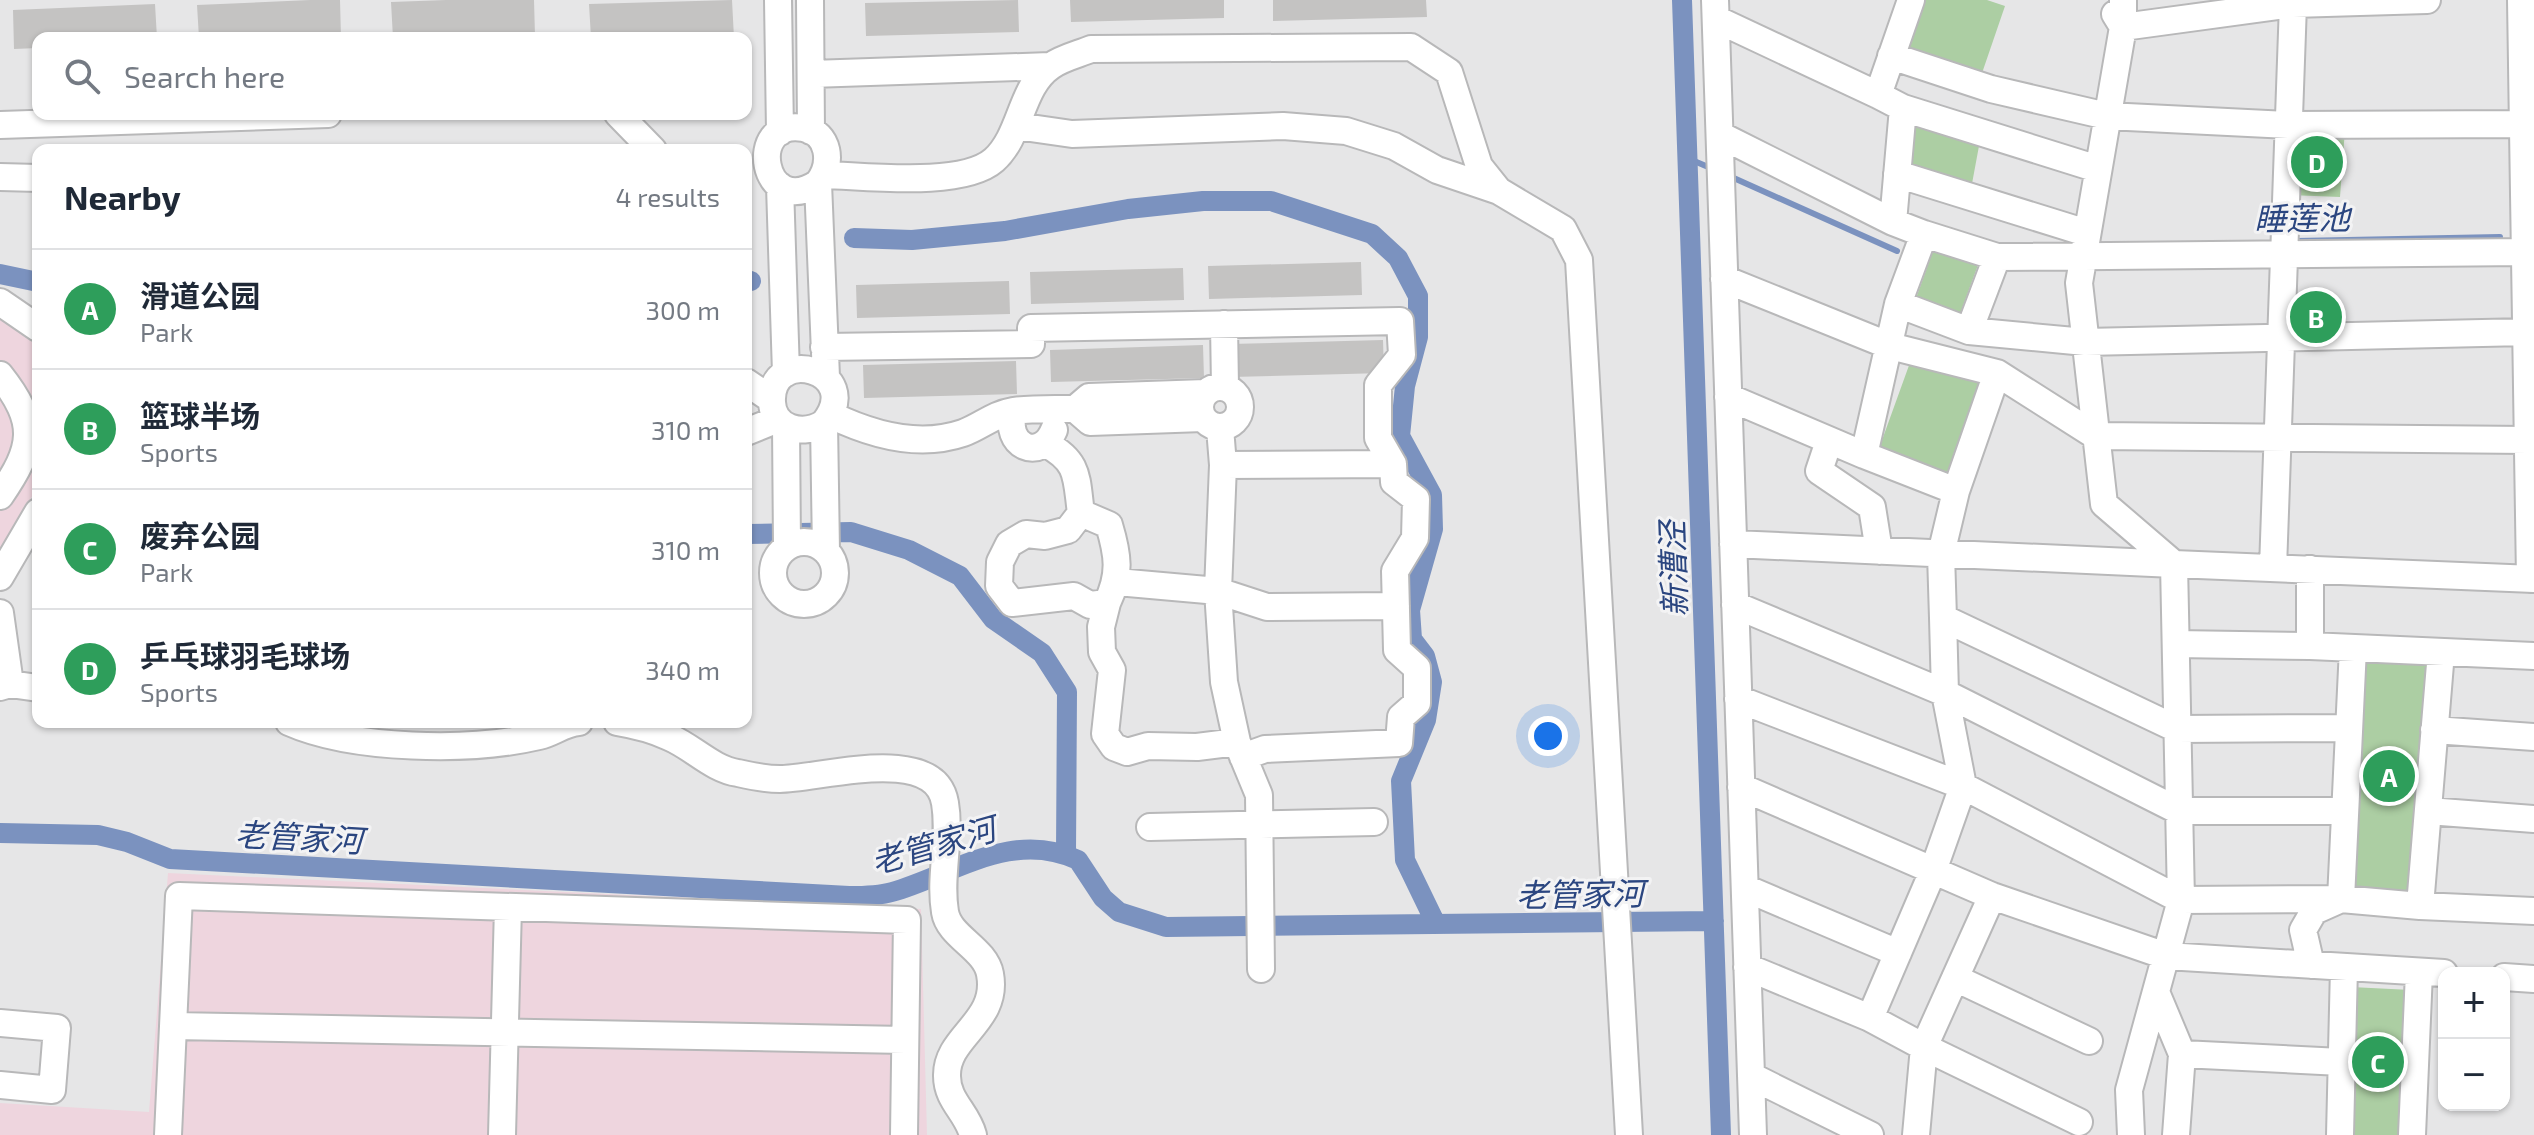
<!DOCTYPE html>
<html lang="en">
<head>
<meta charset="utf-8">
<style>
	body { margin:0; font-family:"Exo 2","Noto Sans SC",sans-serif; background:#f6f6f7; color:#1f2937 }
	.controls { position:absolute; right:24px; bottom:24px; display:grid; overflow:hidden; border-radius:16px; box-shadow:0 2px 6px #0004 }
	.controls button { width:72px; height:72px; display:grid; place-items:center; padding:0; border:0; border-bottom:2px solid #e0e1e3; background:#fff; color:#1f2937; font:40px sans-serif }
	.you { position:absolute; left:1548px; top:736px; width:28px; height:28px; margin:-20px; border:6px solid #fff; border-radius:50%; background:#1a73e8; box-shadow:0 0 0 12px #1a73e833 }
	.badge { display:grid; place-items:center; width:52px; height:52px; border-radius:50%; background:#d93025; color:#fff; font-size:26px; font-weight:700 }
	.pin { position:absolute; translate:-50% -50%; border:4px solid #fff; box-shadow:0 2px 8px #0006 }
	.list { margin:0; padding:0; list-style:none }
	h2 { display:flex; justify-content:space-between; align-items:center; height:104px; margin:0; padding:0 32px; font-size:34px }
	h2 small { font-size:26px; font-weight:400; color:#747a83 }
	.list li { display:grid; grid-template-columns:52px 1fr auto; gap:24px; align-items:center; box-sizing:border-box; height:120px; padding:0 32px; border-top:2px solid #e0e1e3 }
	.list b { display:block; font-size:30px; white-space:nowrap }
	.list p { margin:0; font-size:26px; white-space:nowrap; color:#747a83 }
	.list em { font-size:26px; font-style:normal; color:#747a83 }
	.icon { flex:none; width:44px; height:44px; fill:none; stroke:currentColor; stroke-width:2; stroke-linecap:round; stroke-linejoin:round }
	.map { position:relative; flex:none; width:2534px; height:1135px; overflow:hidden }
	.search { position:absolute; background:#fff; box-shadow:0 2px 6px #0004; left:32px; top:32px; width:720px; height:88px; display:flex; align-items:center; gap:20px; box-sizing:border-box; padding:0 28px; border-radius:16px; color:#747a83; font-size:30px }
	.panel { position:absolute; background:#fff; box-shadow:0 2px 6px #0004; left:32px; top:144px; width:720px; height:584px; border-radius:16px }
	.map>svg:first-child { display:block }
</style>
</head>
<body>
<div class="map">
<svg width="2534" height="1135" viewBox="0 0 2534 1135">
	<rect width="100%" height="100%" fill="#e6e6e7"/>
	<path fill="#eed5de" d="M0,316l24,16 14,18v136l-38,66z
		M168,873l753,36 6,226h-927v-32l149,9z"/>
	<path fill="#accea3" d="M1921,0h66l18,6 -24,70 -77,-26z
		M1919,107l65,12 -13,70 -65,-13z
		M2292,128l53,1 -5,68 -51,-2z
		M1938,237l44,17 -23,63 -44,-16z
		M2332,302l-2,30 -30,2v-31z
		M1916,346l70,25 -38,108 -71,-25z
		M2364,658l66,5 -17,231 -65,-5z
		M2351,987l60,3 -6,145h-59z"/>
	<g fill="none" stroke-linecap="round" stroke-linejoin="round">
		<path stroke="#7b92bf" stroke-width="6" d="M1687,158l26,11
			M1727,175l170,76
			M2296,241l204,-4"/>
		<path stroke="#7b92bf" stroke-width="20" d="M1682,0l39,1135
			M854,238l58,2 93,-9 123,-22 75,-8h68l101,33 26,24 20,38v41l-13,49 -5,50 32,59 1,34 -23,81 2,29 13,17 7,26 -6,38 -25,61 4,79 31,64
			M0,274l38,8
			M746,280l5,1
			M746,534l105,-2 58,18 51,26 33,43 49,34 25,39 -1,162
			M0,833l98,2 29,7 43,17 679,37c14,0 29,0 43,-4 62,-18 120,-63 186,-32l25,38 16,14 47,15 548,-6"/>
	</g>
	<path fill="#c4c3c2" d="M310,0h30l1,38h-142l-2,-33z
		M446,0h88l1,36 -142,2 -2,-36z
		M732,0l2,38h-143l-2,-34z
		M1018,0l1,32 -153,4 -1,-33z
		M1070,0h154v18l-153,4z
		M1273,0h153l1,17 -154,4z
		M155,4l2,34h-119v10l-24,1 -1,-39z
		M1361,262l1,33 -153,4 -1,-33z
		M1183,268l1,32 -153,4 -1,-32z
		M1009,281l1,33 -153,4 -1,-33z
		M1383,340l1,33 -153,4 -1,-33z
		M1203,345l1,33 -153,4 -1,-32z
		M1016,361l1,33 -153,4 -1,-33z"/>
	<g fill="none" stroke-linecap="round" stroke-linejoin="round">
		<defs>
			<path id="minor" d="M778,0l2,132
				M810,0l1,131
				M1715,0l38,1135
				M1911,0l-33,95 25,13 -10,114 31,12 -26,70 -34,151 92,36 -15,63 2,64 2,75 18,93 -30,85 -63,147 54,29 -8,88
				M2123,0v27l-44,256 25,221 70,60
				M2521,0l9,579
				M2115,14l8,13 170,-23 134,-4
				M1716,19l162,76
				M1891,56l100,33 116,27 182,9 234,-1
				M811,74l239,-8
				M1903,108l195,61
				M618,114l35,36
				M0,125l328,-11
				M1017,126l55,8 211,-8 63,5 48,15 43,24 62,21
				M1720,135l173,87
				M1897,174l190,59
				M825,175c41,1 137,13 169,-15 28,-25 26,-73 57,-94 11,-8 28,-12 40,-17l320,-2 38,25 30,94 20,25 64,38 16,31 50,875
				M0,177l38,1
				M818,183c-56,37 -73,-65 -15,-55 27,5 30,36 15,55l8,194
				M780,186l6,187
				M1924,234l73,23
				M2525,252l-528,5 -28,74 116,11 441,-10
				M1724,279l166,67 107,27
				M0,302l38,26
				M1898,304l71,27
				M1224,324l1,63
				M824,347l207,-3v-16l369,-7 2,34 -24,30v53l15,26 1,18 22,17 -1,39 -20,33 2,79 20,18v35l-16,14 -2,26 -134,6 -22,8
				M0,375c38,48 34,72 0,121
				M746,382l25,17
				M1200 407a20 20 0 1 1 40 0a20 20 0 1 1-40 0Z
				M1728,397l136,58
				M1075,409l14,-12 117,-4
				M1014,411c-12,35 27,52 40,19
				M831,415c39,19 88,33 132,18 17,-6 31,-19 50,-22 20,-3 42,-2 62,-2l15,13 113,-4
				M824,423c-20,13 -51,7 -52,-21 -3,-58 94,-32 52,21l2,128
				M786,426l1,120
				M1220,428l3,37 -5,126 6,91 13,60 22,53 2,174
				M746,432l32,-13
				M1829,441l-10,30 53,36 7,44
				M1046,444c34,18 30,34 35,69l-13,17 -23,6 -19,-2 -17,10 -9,18 -1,24 13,17 62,-7 16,9 17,-2c14,-29 11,-48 2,-78l-28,-12
				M1223,465l170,-1
				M1956,491l41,-118 99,63 432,4
				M773 573a31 31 0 1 1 62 0a31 31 0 1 1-62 0Z
				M1733,544l441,20
				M2273,568l20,-564
				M0,577l38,-65
				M1117,582l101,9 49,16 129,-1
				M1107,603l-6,24 1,25 10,18 -7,64 9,13 13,5 21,-6 49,1 40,-5
				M1735,605l210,88 234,118h166
				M0,613l10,71
				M1943,618l234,111 172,-1
				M2176,644l134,2v-77
				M2310,646l224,10
				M2441,652l-21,254 114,5
				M0,687l10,-3 28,4
				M1738,699l225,87 218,114 160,-1 79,7
				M289,722c63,28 182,30 250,14 14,-3 25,-13 40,-14
				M617,722c18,3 35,7 52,15 24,10 43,32 69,36 13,3 29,6 42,6 39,0 155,-36 165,24 6,35 -6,73 0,109 4,25 40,36 45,62 9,48 -44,62 -43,102 0,25 20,36 26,59
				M2434,730l100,7
				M1741,787l251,109 174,60 278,17
				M2428,811l106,8
				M1150,827l224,-5
				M1745,888l153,65
				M1992,896l-68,151 155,75
				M2311,965l-8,-35 11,-19 27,-12 12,-251
				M1747,967l123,51
				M2504,977l30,2
				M1955,978l134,63
				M2156,992l26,62 -6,81
				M0,1023l57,5 -5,62 -52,-5
				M173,1026l732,14
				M2182,1054l159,8
				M1751,1076l119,59
				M168,1135l11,-239 728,24 -3,215
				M502,1135l6,-228
				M2131,1135l-2,-45 52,-190 -7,-336 360,15
				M2340,1135l4,-168
				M2412,1135l7,-163"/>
		</defs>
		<use href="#minor" stroke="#b8b8b9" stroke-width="30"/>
		<use href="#minor" stroke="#fff" stroke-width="26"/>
	</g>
	<g text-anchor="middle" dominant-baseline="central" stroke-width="6" stroke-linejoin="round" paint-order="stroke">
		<g font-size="32" font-style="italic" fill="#2b4680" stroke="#f3f3f4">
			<text transform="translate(2302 217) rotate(-1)">睡莲池</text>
			<text transform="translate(1672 569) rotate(-92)">新漕泾</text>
			<text transform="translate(299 836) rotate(3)">老管家河</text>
			<text transform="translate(933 844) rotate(-16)">老管家河</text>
			<text transform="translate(1580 893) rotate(-1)">老管家河</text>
		</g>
	</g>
</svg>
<div class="controls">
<button>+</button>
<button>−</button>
</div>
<div class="you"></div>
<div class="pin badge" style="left:2389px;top:776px;background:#2e9e5b">A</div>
<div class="pin badge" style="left:2316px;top:317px;background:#2e9e5b">B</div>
<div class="pin badge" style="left:2378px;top:1062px;background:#2e9e5b">C</div>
<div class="pin badge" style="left:2317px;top:162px;background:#2e9e5b">D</div>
<div class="search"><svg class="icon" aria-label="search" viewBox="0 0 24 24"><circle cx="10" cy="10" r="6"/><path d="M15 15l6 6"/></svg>Search here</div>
<section class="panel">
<h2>Nearby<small>4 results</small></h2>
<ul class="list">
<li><span class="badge" style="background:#2e9e5b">A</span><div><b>滑道公园</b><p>Park</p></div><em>300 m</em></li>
<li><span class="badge" style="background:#2e9e5b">B</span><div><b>篮球半场</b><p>Sports</p></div><em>310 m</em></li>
<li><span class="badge" style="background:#2e9e5b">C</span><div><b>废弃公园</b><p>Park</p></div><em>310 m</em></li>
<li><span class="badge" style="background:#2e9e5b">D</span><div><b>乒乓球羽毛球场</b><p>Sports</p></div><em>340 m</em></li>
</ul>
</section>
</div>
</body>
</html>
